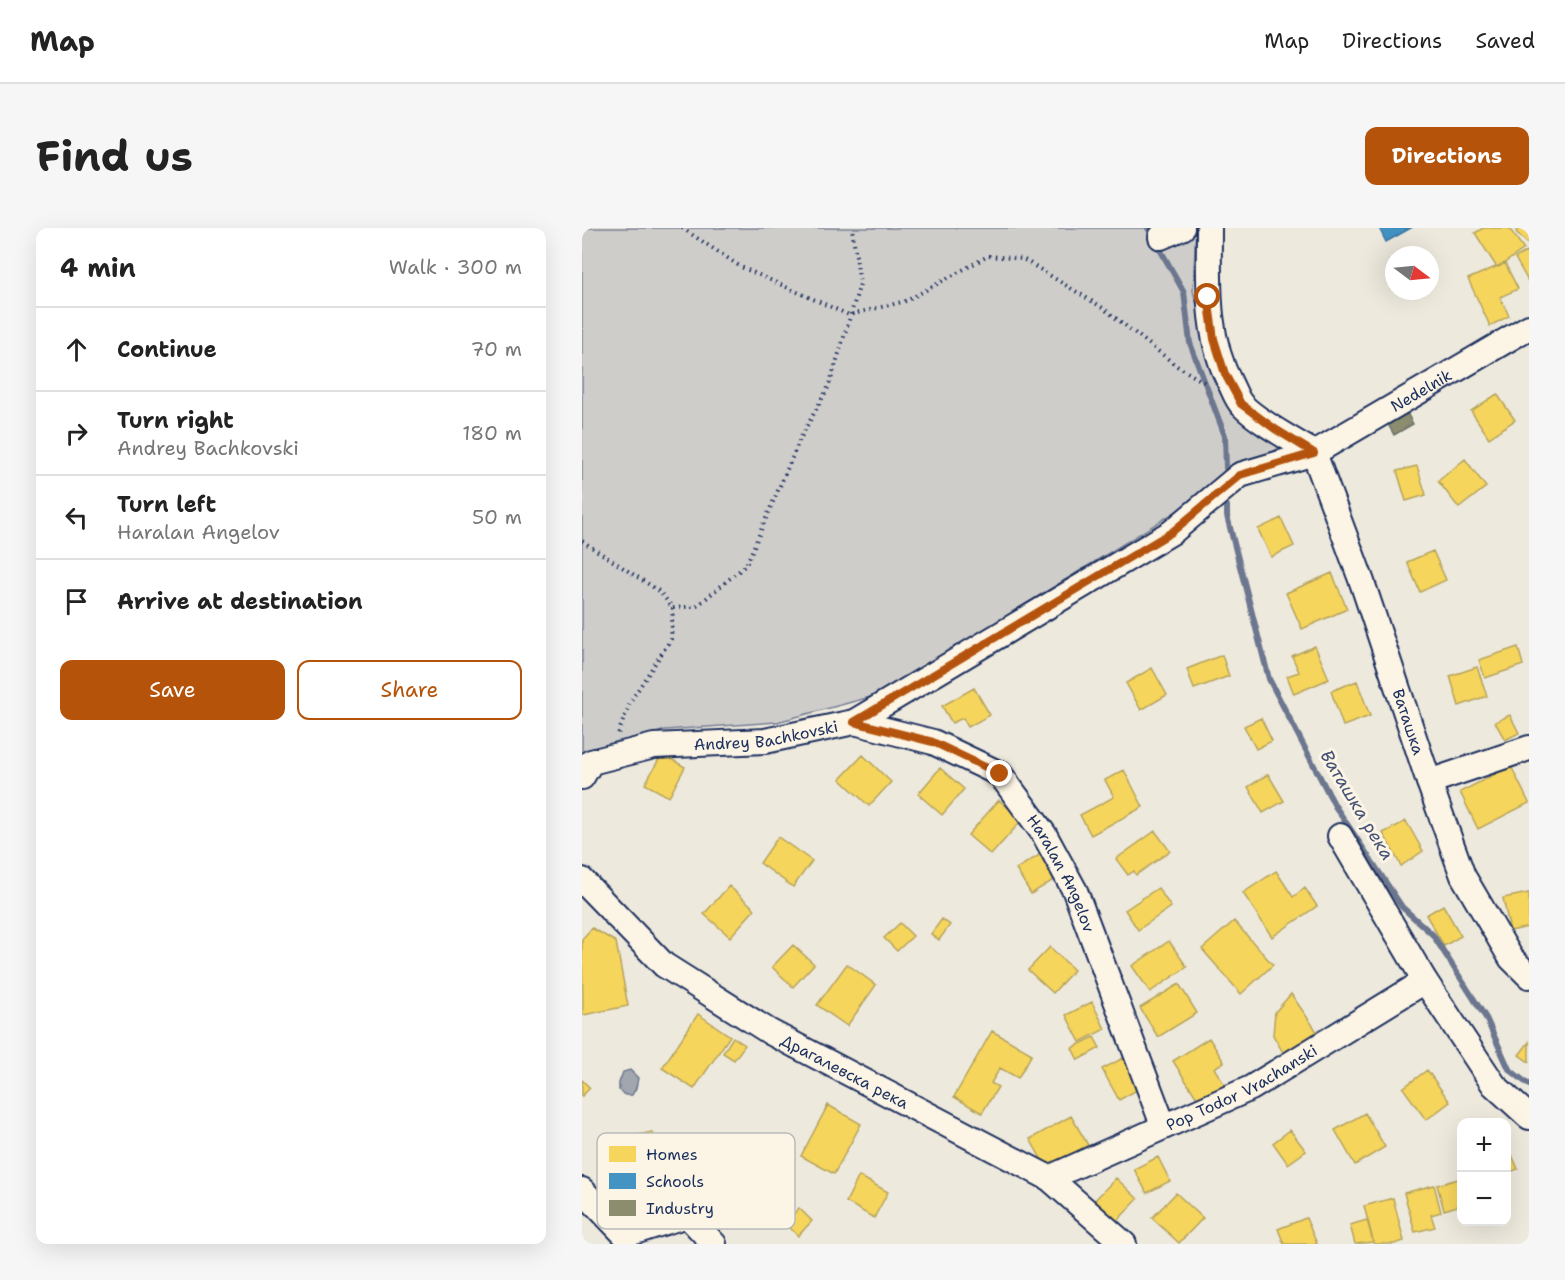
<!DOCTYPE html>
<html lang="en">
<head>
<meta charset="utf-8">
<style>
	body { margin:0; font-family:"Shantell Sans",sans-serif; background:#f6f6f6; color:#222 }
	.controls { position:absolute; right:18px; bottom:18px; display:grid; overflow:hidden; border-radius:12px; box-shadow:0 6px 24px #0002 }
	.controls button { width:54px; height:54px; display:grid; place-items:center; padding:0; border:0; border-bottom:2px solid #e0e0e0; background:#fff; color:#222; font:30px sans-serif }
	.compass { position:absolute; left:803px; top:18px; width:54px; height:54px; border-radius:50%; background:#fff; box-shadow:0 6px 24px #0002; rotate:106deg }
	.stop { position:absolute; width:18px; height:18px; margin:-14px; border:4px solid #b45309; border-radius:50%; background:#fff }
	.stop.end { background:#b45309; border-color:#fff; box-shadow:0 2px 6px #0008 }
	.list { margin:0; padding:0; list-style:none }
	h2 { display:flex; justify-content:space-between; align-items:center; height:78px; margin:0; padding:0 24px; font-size:26px }
	h2 small { font-size:20px; font-weight:400; color:#767676 }
	.list li { display:grid; grid-template-columns:39px 1fr auto; gap:18px; align-items:center; box-sizing:border-box; height:84px; padding:0 24px; border-top:2px solid #e0e0e0 }
	.list b { display:block; font-size:22px; white-space:nowrap }
	.list p { margin:0; font-size:20px; white-space:nowrap; color:#767676 }
	.list em { font-size:20px; font-style:normal; color:#767676 }
	.actions { display:flex; gap:12px; padding:18px 24px }
	.actions a { flex:1; padding:14px 0; border:2px solid #b45309; border-radius:12px; text-align:center; font-size:21px; color:#b45309 }
	.actions .main { background:#b45309; color:#fff }
	.icon { flex:none; width:33px; height:33px; fill:none; stroke:currentColor; stroke-width:2; stroke-linecap:round; stroke-linejoin:round }
	.map { position:relative; flex:none; width:947px; height:1016px; overflow:hidden; border-radius:12px }
	header { display:flex; align-items:center; gap:36px; box-sizing:border-box; height:84px; padding:0 30px; background:#fff; border-bottom:2px solid #e0e0e0 }
	header strong { font-size:28px }
	nav { display:flex; gap:33px; margin-inline-start:auto; font-size:21px }
	.intro { display:flex; align-items:center; justify-content:space-between; box-sizing:border-box; height:144px; padding:0 36px }
	h1 { margin:0; font-size:42px }
	.button { padding:15px 27px; border-radius:12px; background:#b45309; color:#fff; font-size:21px; font-weight:700 }
	main { display:flex; gap:36px; padding:0 36px }
	aside { flex:1; background:#fff; border-radius:12px; box-shadow:0 6px 24px #0002 }
	.map>svg:first-child { display:block }
</style>
</head>
<body>
<header>
<strong>Map</strong>
<nav><a>Map</a><a>Directions</a><a>Saved</a></nav>
</header>
<div class="intro"><h1>Find us</h1><a class="button">Directions</a></div>
<main>
<aside>
<h2>4 min<small>Walk · 300 m</small></h2>
<ul class="list">
<li><svg class="icon" aria-label="ahead" viewBox="0 0 24 24"><path d="M12 20V5M6 11l6-6 6 6"/></svg><div><b>Continue</b></div><em>70 m</em></li>
<li><svg class="icon" aria-label="right" viewBox="0 0 24 24"><path d="M7 20v-9h11M14 6l5 5-5 5"/></svg><div><b>Turn right</b><p>Andrey Bachkovski</p></div><em>180 m</em></li>
<li><svg class="icon" aria-label="left" viewBox="0 0 24 24"><path d="M17 20v-9H6M10 6l-5 5 5 5"/></svg><div><b>Turn left</b><p>Haralan Angelov</p></div><em>50 m</em></li>
<li><svg class="icon" aria-label="arrive" viewBox="0 0 24 24"><path d="M6 21V4h12l-3 4 3 4H6"/></svg><div><b>Arrive at destination</b></div></li>
</ul>
<div class="actions"><a class="main">Save</a><a>Share</a></div>
</aside>
<div class="map">
<svg width="947" height="1016" viewBox="0 0 947 1016">
	<rect width="100%" height="100%" fill="#eee9dd"/>
	<filter id="ink" filterUnits="userSpaceOnUse"><feTurbulence type="fractalNoise" baseFrequency=".0167" numOctaves="2"/><feDisplacementMap in="SourceGraphic" scale="12" xChannelSelector="R" yChannelSelector="G"/><feConvolveMatrix kernelMatrix="1 2 1 2 8 2 1 2 1" color-interpolation-filters="sRGB"/></filter>
	<g filter="url(#ink)">
		<path fill="#cfcdca" stroke="#757e94" stroke-width="1.5" d="M0,0h614l-3,63 30,108 56,49 -401,247 -101,27 -112,8 -83,28z"/>
		<path fill="#a2a7af" stroke="#6c778f" stroke-width="1.5" d="M48,842l8,8 -2,10 -4,7h-7l-6,-5v-7l4,-11z"/>
		<path fill="#f6d55c" stroke="#b4a35d" stroke-width="1.5" d="M901,0h26l15,21 -25,18 -3,-1 -21,-33z
			M938,0h9v17l-13,-13z
			M947,22v33l-14,-25z
			M923,35l13,26 -18,8 9,19 -19,10 -22,-47z
			M915,166l18,26 -26,18 -18,-27z
			M883,231l21,28 -27,21 -21,-27z
			M835,238l9,29 -20,6 -9,-30z
			M699,290l13,28 -23,11 -13,-28z
			M851,323l13,29 -26,12 -13,-30z
			M750,345l15,36 -45,20 -16,-36z
			M733,418l14,33 -35,15 -7,-18 12,-4 -7,-16z
			M936,419l5,18 -38,13 -6,-18z
			M640,427l7,21 -35,13 -7,-20z
			M895,439l10,29 -28,10 -9,-30z
			M570,440l15,27 -26,15 -15,-27z
			M775,453l13,35 -27,10 -12,-35z
			M392,460l16,27 -22,12 -5,-9 -11,5 -10,-17z
			M928,487l9,18 -14,7 -10,-18z
			M679,490l11,23 -16,8 -12,-23z
			M80,526l23,13 -16,30 -24,-13z
			M281,527l28,27 -22,24 -29,-27z
			M929,538l18,37 -51,26 -18,-37z
			M358,540l24,21 -22,26 -24,-21z
			M542,542l19,37 -52,28 -11,-20 34,-18 -9,-17z
			M686,546l16,27 -21,12 -15,-26z
			M417,572l23,20 -31,35 -23,-20z
			M824,593l17,30 -22,15 -18,-33z
			M573,603l15,20 -34,24 -2,-4 -6,4 -12,-16z
			M196,609l34,24 -19,26 -33,-24z
			M459,626l14,25 -24,15 -15,-25z
			M694,643l17,26 12,-9 12,18 -45,31 -29,-44z
			M147,658l26,23 -25,28 -26,-23z
			M576,660l13,19 -33,23 -13,-20z
			M947,665v34l-19,4 -7,-33z
			M861,677l18,31 -17,10 -18,-31z
			M360,691l8,6 -11,15 -8,-6z
			M652,693l39,44 -32,29 -39,-45z
			M318,695l13,13 -16,15 -13,-13z
			M10,700l24,14 12,64 -45,9 -1,-76z
			M587,713l18,26 -37,25 -18,-26z
			M211,717l21,19 -21,23 -21,-20z
			M468,719l24,23 -21,23 -25,-23z
			M265,736l29,21 -29,41 -30,-21z
			M597,756l18,29 -39,24 -18,-29z
			M709,766l27,39 -33,23 -12,-21 2,-23z
			M510,774l13,27 -25,13 -14,-27z
			M116,786l32,22 -36,53 -32,-21z
			M410,803l40,23 -14,24 -18,-10 -9,15 7,4 -16,26 -28,-16z
			M151,809l12,8 -11,15 -11,-7z
			M512,809l6,11 -22,12 -6,-12z
			M627,810l15,24 -10,6 12,19 -26,16 -27,-42z
			M947,814v20l-10,-7z
			M547,827l17,30 -27,15 -17,-31z
			M845,842l23,32 -24,18 -23,-32z
			M0,852l8,8 -8,8z
			M246,877l33,19 -27,50 -33,-18z
			M783,885l20,34 -30,18 -20,-35z
			M489,888l17,29 -41,24 -17,-30z
			M708,902l16,21 -18,13 -15,-21z
			M70,904l7,31 -23,38 -19,-1 -18,-14 2,-21 21,-26z
			M924,913l12,28 -12,4z
			M576,929l12,24 -23,12 -13,-24z
			M277,948l29,16 -14,26 -28,-16z
			M534,950l22,21 -22,23 -22,-21z
			M876,951l3,14v12l-17,5 -7,-25z
			M852,957l7,27 -10,3 4,12 -20,5 -11,-39z
			M594,965l27,25 -24,25 -27,-25z
			M811,970l11,43 -10,3h-20l-10,-38z
			M217,980l13,13 -14,15 -13,-13z
			M724,990l11,26h-33l-6,-15z
			M785,992l6,22 -18,2 -5,-19z"/>
		<path fill="#4393c3" stroke="#3775a5" stroke-width="1.5" d="M797,0h32l-25,14z"/>
		<path fill="#8c8c6e" stroke="#6a7069" stroke-width="1.5" d="M820,176l11,20 -19,11 -11,-20z"/>
		<g fill="none" stroke-linecap="round" stroke-linejoin="round">
			<path stroke="#6c778f" stroke-width="6" d="M566,0l36,64 6,51 35,93 1,32
				M645,278v10l42,163 66,127 67,101 31,28 53,83 23,51 20,16"/>
			<defs>
				<g id="street">
					<path d="M627,0c0,53 -4,108 22,157 3,6 6,15 11,20 16,17 51,35 72,48"/>
					<path d="M579,9l21,-9"/>
					<path id="s1" d="M732,225l48,129 67,200 34,94 48,82 18,18"/>
					<path id="s2" d="M272,494l79,20 67,32 44,60 31,57 88,234"/>
					<path id="s3" d="M0,549l9,-15 63,-16 111,-5 89,-19 318,-190 68,-57 74,-22 215,-126"/>
					<path d="M847,554l100,-34"/>
					<path d="M758,608l85,145 69,104 35,32"/>
					<path id="s4" d="M0,652l82,85 106,67 279,146 75,66"/>
					<path id="s5" d="M467,950l202,-90 174,-107"/>
					<path d="M0,962l43,45 62,-20 27,29"/>
				</g>
			</defs>
			<use href="#street" stroke="#1b2f5e" stroke-width="28"/>
			<path stroke="#1b2f5e" stroke-width="4" stroke-dasharray="1.5 4.5" stroke-linecap="butt" d="M100,0l59,39 108,48 57,-14 82,-45 35,3 80,49 74,58 30,18
				M0,313l77,50 14,17 -2,31 -41,63 -12,32
				M91,380l24,-2 49,-41 54,-126 29,-53 31,-102 -8,-56"/>
			<use href="#street" stroke="#fcf5e5" stroke-width="24"/>
		</g>
	</g>
	<g fill="none" stroke-linecap="round" stroke-linejoin="round" filter="url(#ink)">
		<path stroke="#b45309" stroke-width="8" d="M418,546l-67,-32 -79,-20 318,-190 68,-57 74,-22 -39,-24 -34,-25 -16,-30 -11,-35 -6,-42"/>
	</g>
	<g text-anchor="middle" dominant-baseline="central" stroke-width="6" stroke-linejoin="round" paint-order="stroke">
		<g font-size="16" fill="#1b2f5e" stroke="#fcf5e5">
			<text stroke="none"><textPath href="#s3" startOffset="945">Nedelnik</textPath></text>
			<text stroke="none"><textPath href="#s1" startOffset="285">Ваташка</textPath></text>
			<text stroke="none"><textPath href="#s3" startOffset="195">Andrey Bachkovski</textPath></text>
			<text stroke="none"><textPath href="#s2" startOffset="273">Haralan Angelov</textPath></text>
			<text stroke="none"><textPath href="#s4" startOffset="328">Драгалевска река</textPath></text>
			<text stroke="none"><textPath href="#s5" startOffset="213">Pop Todor Vrachanski</textPath></text>
		</g>
		<g font-size="18" font-style="italic" fill="#445376" stroke="#fcf5e5">
			<text transform="translate(775 577) rotate(59)">Ваташка река</text>
		</g>
	</g>
	<rect x="15" y="905" width="198" height="96" rx="9" fill="#fcf5e5" stroke="#b8babc" stroke-width="1.5"/>
	<rect x="27" y="918" width="27" height="16" fill="#f6d55c"/>
	<rect x="27" y="945" width="27" height="16" fill="#4393c3"/>
	<rect x="27" y="972" width="27" height="16" fill="#8c8c6e"/>
	<g font-size="16" fill="#1b2f5e">
		<text x="64" y="932">Homes</text>
		<text x="64" y="959">Schools</text>
		<text x="64" y="986">Industry</text>
	</g>
</svg>
<div class="controls">
<button>+</button>
<button>−</button>
</div>
<svg class="compass" viewBox="-18 -18 36 36"><path d="M0-13l5 13h-10z" fill="#e53935"/><path d="M0 13l5-13h-10z" fill="#767676"/></svg>
<div class="stop" style="left:626px;top:69px"></div>
<div class="stop end" style="left:418px;top:546px"></div>
</div>
</main>
</body>
</html>
